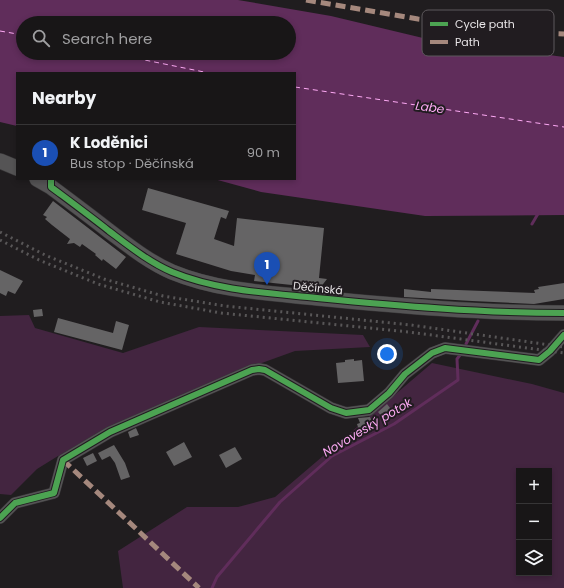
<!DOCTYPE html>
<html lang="en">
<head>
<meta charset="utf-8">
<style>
	body { margin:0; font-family:Poppins,sans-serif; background:#211f20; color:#f1f3f6 }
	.controls { position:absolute; right:12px; bottom:12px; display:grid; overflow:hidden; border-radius:0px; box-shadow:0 2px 6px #0003 }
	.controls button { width:36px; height:36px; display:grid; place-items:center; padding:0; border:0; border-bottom:1px solid #363536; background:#181617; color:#f1f3f6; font:20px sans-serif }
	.you { position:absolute; left:387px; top:354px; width:14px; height:14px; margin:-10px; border:3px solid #fff; border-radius:50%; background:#1a73e8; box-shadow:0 0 0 6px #1a73e833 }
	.badge { display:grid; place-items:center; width:26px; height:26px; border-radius:50%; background:#db2777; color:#fff; font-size:13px; font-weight:700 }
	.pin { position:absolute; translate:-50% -33px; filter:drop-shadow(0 1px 2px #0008) }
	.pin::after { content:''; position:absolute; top:21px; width:14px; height:12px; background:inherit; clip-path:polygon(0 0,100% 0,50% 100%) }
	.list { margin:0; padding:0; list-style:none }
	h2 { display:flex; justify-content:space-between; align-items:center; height:52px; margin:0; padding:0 16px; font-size:17px }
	h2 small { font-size:13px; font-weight:400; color:#9f9fa1 }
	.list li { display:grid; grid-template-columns:26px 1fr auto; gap:12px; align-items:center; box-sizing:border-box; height:56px; padding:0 16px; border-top:1px solid #363536 }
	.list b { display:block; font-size:15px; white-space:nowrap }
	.list p { margin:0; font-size:13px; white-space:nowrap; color:#9f9fa1 }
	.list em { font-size:13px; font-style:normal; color:#9f9fa1 }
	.icon { flex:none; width:22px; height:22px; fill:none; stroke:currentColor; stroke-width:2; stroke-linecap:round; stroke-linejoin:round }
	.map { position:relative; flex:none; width:564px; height:588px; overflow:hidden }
	.search { position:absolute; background:#181617; box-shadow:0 2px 6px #0003; left:16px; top:16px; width:280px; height:44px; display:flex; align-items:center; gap:10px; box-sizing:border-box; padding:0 14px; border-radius:22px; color:#9f9fa1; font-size:15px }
	.panel { position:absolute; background:#181617; box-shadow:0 2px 6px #0003; left:16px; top:72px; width:280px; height:108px; border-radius:0px }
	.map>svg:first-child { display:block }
</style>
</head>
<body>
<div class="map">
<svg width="564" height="588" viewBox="0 0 564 588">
	<rect width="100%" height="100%" fill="#201d1f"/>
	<path fill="#432540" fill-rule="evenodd" d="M29,315l6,13 88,25 76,-26 164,8 7,12 -75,4 -36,13 -187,89 -14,3 -21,13 -26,26 -11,-1v-178z
		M432,363l100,21 32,9v195h-441l-5,-37 69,-44h51l37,-10zM519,471h30v102h-30z"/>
	<path fill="#602d5b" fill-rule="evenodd" d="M0,0h238l93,16 92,22 141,19v158l-139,1 -164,-24 -47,-13h81v-106h-278v53l-17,-4zM23,23h266v30h-266z"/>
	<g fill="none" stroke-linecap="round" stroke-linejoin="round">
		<path stroke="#602d5b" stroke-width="3" d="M532,224l7,-12
			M466,344l12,-23
			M212,588l5,-11 63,-75 52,-46 62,-32 64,-44 -1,-21 3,-4"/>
		<path stroke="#ffabf6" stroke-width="1" stroke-dasharray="5 4" stroke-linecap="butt" d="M0,31l23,4
			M110,53l99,20
			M295,87l269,40"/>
	</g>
	<path fill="#656465" d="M148,188l81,23 -3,8 -5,-2 -7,22 20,7 3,-28 87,10 -5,50 8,1 -7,9 -66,-7 1,-6 -24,-4 -55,-17 10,-31 -44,-13z
		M53,201l73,56 -10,12 -13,-10 -1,2 -7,-6 1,-1 -14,-10 -2,3 -6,-4 -7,1 3,-5 -18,-14 -7,-6 2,-2 -4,-2z
		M0,270l23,11 -8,13 -7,-3 -2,5 -6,-3z
		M564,283v16l-30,5 -62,-3 -68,-4v-8l27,3v-3l104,4 -1,-3 5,-1 -1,-2z
		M42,309l1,7 -9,1 -1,-7z
		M58,318l55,15 3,-12 13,4 -7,25 -68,-18z
		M354,359v2l8,-1 2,21 -26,2 -2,-20 9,-1v-2z
		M387,404l6,8 -9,7 -6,-7z
		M370,417l4,9 -7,3 1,4 -7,3 -4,-12 3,-1 -2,-5z
		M136,428l3,7 -9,3 -2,-6z
		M184,442l8,15 -18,9 -8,-14z
		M114,445l11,18 5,14 -9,3 -6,-17 -5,-7 -8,4 -4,-7z
		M235,447l7,12 -16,9 -7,-13z
		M93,453l4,8 -10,5 -4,-8z"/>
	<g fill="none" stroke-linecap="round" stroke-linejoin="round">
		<defs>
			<path id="minor" d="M0,518l15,-15 39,-10 9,-33 47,-28 142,-62 7,-1 6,1 66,38 15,5 23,-3 20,-17 16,-19 27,-21 13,-5 94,12 11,-9 14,-16"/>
			<path id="secondary" d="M0,161l17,7
				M37,179l14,8c20,15 39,29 58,44 20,15 40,31 63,41 46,19 97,21 145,26 83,8 164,15 247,15"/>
		</defs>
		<use href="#minor" stroke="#393739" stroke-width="12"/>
		<use href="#secondary" stroke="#393739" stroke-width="16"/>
		<use href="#minor" stroke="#555455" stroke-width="11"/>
		<use href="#secondary" stroke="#555455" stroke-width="15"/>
		<path stroke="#585657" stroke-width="3" stroke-dasharray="2 4" stroke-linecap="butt" d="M0,232l45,23 59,24 59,17 62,10 186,19 153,22
			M0,240l39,20 59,24 62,18 61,11 188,19 155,21"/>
		<path stroke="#a5887d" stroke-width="5" stroke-dasharray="10 5" stroke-linecap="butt" d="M306,0l112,19 58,6 58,8 30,1
			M63,460l136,128"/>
		<defs>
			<path id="cycleway" d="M51,179v8c20,15 39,29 58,44 20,15 40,31 63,41 46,19 97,21 145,26 83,8 164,15 247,15
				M0,518l15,-15 39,-10 9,-33 47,-28 142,-62 7,-1 6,1 66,38 15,5 23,-3 20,-17 16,-19 27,-21 13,-5 94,12 11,-9 14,-16"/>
		</defs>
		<use href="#cycleway" stroke="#211c20" stroke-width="8"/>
		<use href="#cycleway" stroke="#4ca352" stroke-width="6"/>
	</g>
	<g text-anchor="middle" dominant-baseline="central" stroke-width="4" stroke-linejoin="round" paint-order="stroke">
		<g font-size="11" fill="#e8e5e7" stroke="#211c20">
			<text transform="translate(318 288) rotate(6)">Děčínská</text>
		</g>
		<g font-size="12" font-style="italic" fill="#ffabf6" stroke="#211c20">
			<text transform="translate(430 107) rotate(8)">Labe</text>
			<text transform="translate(367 427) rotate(-31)">Novoveský potok</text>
		</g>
	</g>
	<rect x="422" y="10" width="132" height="46" rx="6" fill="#211c20" stroke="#5d585c" stroke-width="1"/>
	<rect x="430" y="22" width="18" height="4" fill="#4ca352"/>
	<rect x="430" y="40" width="18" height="4" fill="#a5887d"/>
	<g font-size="11" fill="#e8e5e7">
		<text x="455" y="28">Cycle path</text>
		<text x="455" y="46">Path</text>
	</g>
</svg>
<div class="controls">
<button>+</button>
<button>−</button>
<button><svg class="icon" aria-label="layers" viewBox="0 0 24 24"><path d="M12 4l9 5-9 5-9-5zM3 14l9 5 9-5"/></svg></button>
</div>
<div class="you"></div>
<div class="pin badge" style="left:267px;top:285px;background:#1a4fb4">1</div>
<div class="search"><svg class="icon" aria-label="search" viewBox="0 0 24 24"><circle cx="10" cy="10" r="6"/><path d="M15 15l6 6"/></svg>Search here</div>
<section class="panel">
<h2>Nearby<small></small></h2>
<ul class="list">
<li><span class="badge" style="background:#1a4fb4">1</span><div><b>K Loděnici</b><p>Bus stop · Děčínská</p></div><em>90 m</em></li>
</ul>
</section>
</div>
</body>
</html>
